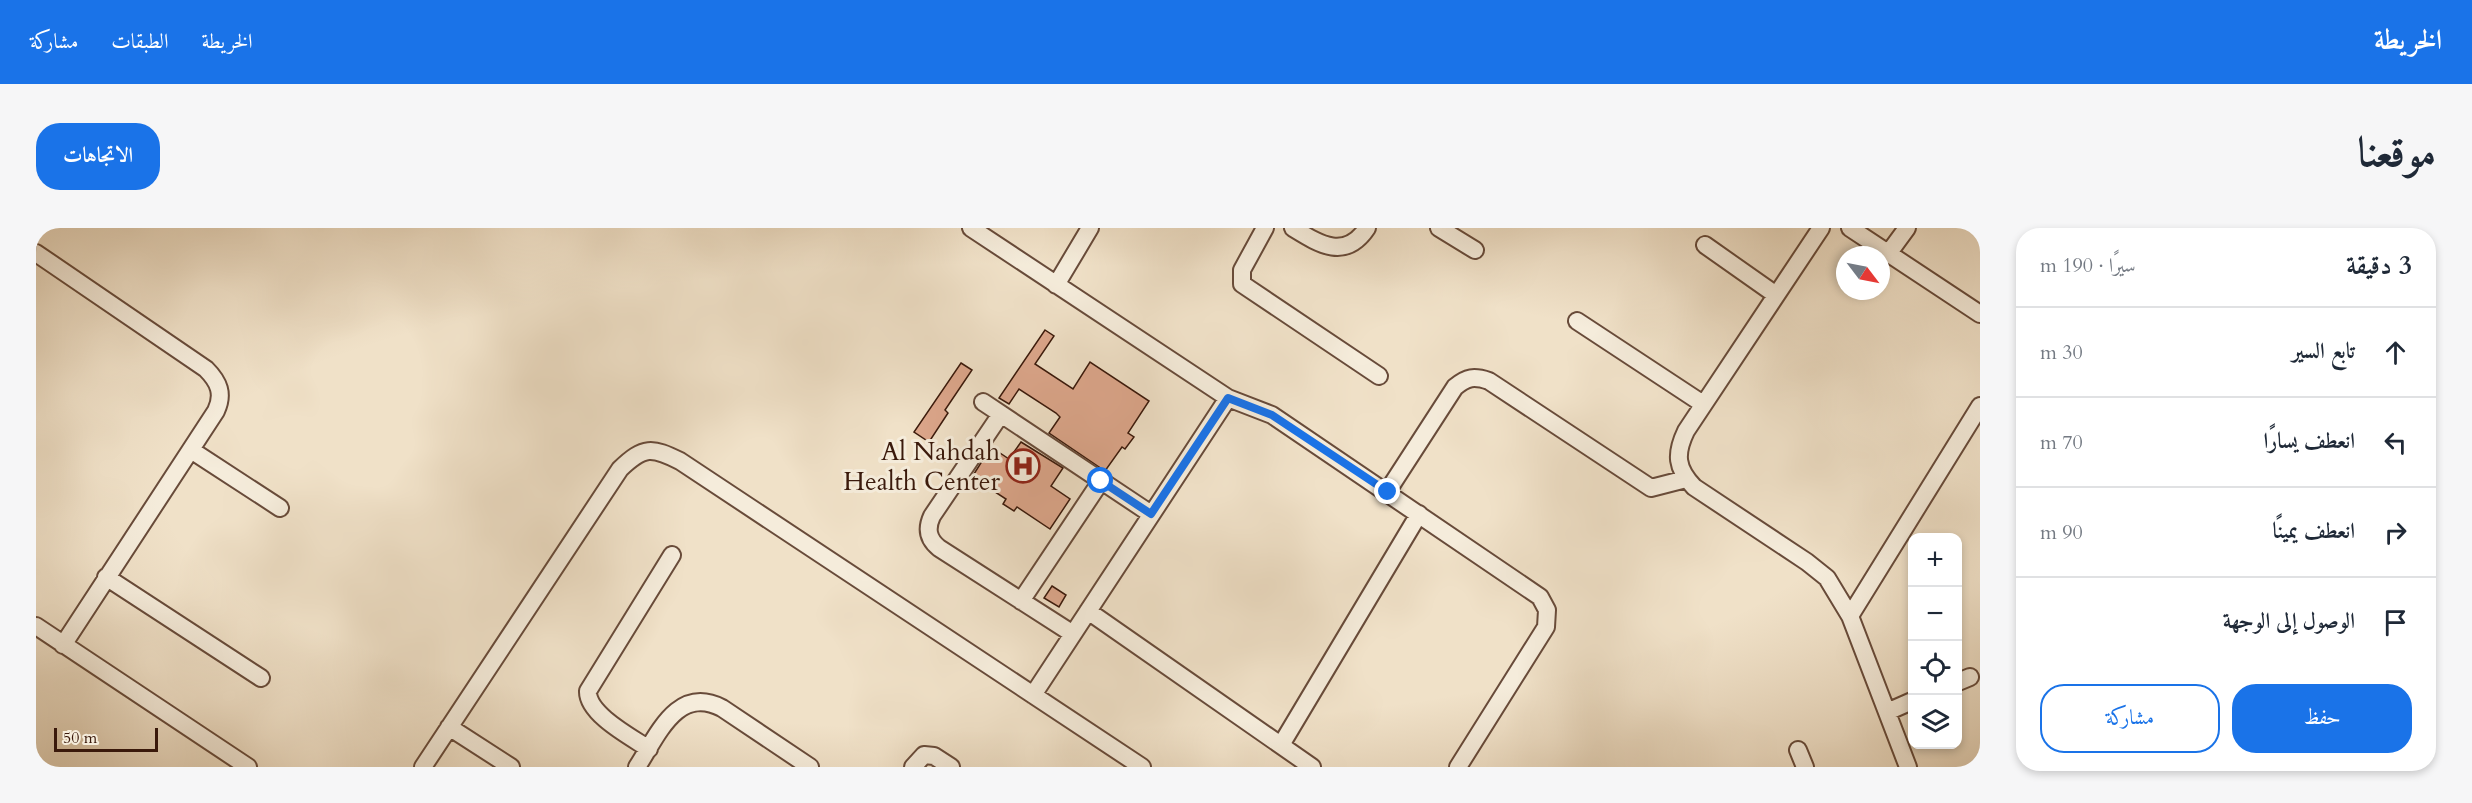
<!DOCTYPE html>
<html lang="ar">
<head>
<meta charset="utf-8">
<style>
	body { margin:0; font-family:Cardo,Amiri,serif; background:#f6f6f7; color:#1f2937; direction:rtl }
	.controls { position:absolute; right:18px; bottom:18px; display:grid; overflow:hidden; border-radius:12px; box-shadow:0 3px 9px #0003 }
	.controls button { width:54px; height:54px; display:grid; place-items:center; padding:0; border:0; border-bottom:2px solid #e0e1e3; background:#fff; color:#1f2937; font:30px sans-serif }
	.compass { position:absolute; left:1800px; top:18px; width:54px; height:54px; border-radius:50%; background:#fff; box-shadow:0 3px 9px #0003; rotate:122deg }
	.scale { position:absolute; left:18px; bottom:15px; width:104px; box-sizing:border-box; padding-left:6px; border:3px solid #3a190b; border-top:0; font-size:16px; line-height:21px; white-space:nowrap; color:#3a190b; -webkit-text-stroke:4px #f5ecdb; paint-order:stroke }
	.stop { position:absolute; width:18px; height:18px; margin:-14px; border:4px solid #1a73e8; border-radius:50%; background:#fff }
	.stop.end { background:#1a73e8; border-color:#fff; box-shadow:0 2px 6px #0008 }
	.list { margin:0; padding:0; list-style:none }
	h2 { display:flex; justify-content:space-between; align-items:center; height:78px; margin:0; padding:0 24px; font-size:26px }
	h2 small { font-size:20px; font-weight:400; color:#747a83 }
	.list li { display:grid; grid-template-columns:39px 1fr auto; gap:18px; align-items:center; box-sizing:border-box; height:90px; padding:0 24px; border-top:2px solid #e0e1e3 }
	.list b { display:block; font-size:22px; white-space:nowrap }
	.list em { font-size:20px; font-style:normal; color:#747a83 }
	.actions { display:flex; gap:12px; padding:18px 24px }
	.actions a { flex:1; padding:14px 0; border:2px solid #1a73e8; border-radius:24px; text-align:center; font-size:21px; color:#1a73e8 }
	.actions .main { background:#1a73e8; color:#fff }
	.icon { flex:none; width:33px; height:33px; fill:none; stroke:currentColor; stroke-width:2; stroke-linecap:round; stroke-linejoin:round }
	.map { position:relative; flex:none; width:1944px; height:539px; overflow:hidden; direction:ltr; border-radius:24px }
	header { display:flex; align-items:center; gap:36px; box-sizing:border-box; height:84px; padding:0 30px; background:#1a73e8; color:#fff }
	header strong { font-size:28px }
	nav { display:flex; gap:33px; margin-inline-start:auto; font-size:21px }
	.intro { display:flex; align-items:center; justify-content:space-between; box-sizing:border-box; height:144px; padding:0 36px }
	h1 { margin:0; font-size:42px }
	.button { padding:15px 27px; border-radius:24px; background:#1a73e8; color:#fff; font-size:21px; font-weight:700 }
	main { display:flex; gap:36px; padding:0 36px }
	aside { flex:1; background:#fff; border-radius:24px; box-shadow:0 3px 9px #0003 }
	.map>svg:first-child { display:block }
</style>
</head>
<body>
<header>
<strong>الخريطة</strong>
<nav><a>الخريطة</a><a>الطبقات</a><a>مشاركة</a></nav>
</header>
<div class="intro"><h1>موقعنا</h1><a class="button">الاتجاهات</a></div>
<main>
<aside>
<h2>3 دقيقة<small>سيرًا · 190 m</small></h2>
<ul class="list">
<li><svg class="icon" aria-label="ahead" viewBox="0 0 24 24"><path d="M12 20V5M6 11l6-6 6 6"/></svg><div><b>تابع السير</b></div><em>30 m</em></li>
<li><svg class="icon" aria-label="left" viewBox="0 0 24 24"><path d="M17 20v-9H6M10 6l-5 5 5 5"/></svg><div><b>انعطف يسارًا</b></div><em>70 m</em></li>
<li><svg class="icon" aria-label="right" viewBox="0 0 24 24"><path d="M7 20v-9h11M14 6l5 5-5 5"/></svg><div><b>انعطف يمينًا</b></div><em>90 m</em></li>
<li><svg class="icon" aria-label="arrive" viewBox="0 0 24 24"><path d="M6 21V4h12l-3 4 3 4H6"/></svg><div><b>الوصول إلى الوجهة</b></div></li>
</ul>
<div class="actions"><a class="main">حفظ</a><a>مشاركة</a></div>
</aside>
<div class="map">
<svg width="1944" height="539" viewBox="0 0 1944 539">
	<rect width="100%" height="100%" fill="#f0e1c8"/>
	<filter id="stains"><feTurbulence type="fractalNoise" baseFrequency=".00333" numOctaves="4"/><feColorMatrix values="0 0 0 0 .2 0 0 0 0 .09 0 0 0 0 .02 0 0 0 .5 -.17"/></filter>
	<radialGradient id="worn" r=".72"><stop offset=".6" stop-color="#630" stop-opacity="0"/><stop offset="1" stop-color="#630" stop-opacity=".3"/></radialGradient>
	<path fill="#dda78c" stroke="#3a190b" stroke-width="1.5" d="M1009,102l9,6 -19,28 38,25 17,-27 59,39 -21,32 6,4 -9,12 -3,-2 -17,24 -56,-38 11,-16 -4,-4 -37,-24 -10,15 -10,-6z
		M925,135l11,7 -27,40 3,3 -19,29 -15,-10z
		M985,214l42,26 -12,18 19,13 -20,30 -33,-22 -3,4 -11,-7 3,-5 -34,-22 19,-30 18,12z
		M1016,358l14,9 -7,12 -15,-9z"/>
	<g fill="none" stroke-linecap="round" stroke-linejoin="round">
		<defs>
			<path id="minor" d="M935,0l257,170 44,17 268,182 7,13 -1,17 -88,140
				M1229,0l-23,42v14l137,92
				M1257,0c26,16 52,33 74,0
				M1403,0l36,22
				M1785,0l-135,203c-11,23 -10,37 8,56l113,75 20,16 23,38 58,151
				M1814,0l130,86
				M1669,17l71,50
				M0,25l170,116c13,13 18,25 10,42l-153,234
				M1852,26l19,-26
				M1020,57l34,-57
				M1541,93l126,83
				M947,174l168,112
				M965,186l-69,102c-6,13 -4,23 7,32l134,86
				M155,222l89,58
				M1351,264l68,-105c12,-10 19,-11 34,-6l162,107 35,-9
				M70,349l155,101
				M985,373l80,-120
				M1052,383l224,156
				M1814,388l130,-210
				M0,398l212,141
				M1922,454l12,-5
				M997,467l195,-297
				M1851,484l25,-11
				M413,499l62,40
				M1245,517l138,-231
				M613,521c-18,-12 -62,-35 -61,-58l84,-136
				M1762,522l7,17
				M387,539l197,-298c24,-23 32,-22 60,-8l462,306
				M601,539c21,-32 40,-82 85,-59l88,59
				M877,539l11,-12 10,1 17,11"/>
		</defs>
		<use href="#minor" stroke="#684b3a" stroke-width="20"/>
		<use href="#minor" stroke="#f5ecdb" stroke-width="16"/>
	</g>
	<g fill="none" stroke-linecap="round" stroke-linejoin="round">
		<path stroke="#1a73e8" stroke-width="8" d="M1065,253l50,33 77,-116 44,17 116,77"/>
	</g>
	<defs>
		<symbol id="hospital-ring" viewBox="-11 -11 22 22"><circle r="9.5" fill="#f5ecdb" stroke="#8f2418" stroke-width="1.5"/><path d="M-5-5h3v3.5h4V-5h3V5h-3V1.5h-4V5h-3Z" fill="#8f2418"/></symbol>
	</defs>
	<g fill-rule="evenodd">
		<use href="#hospital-ring" x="968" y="219" width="38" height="38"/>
	</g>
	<g text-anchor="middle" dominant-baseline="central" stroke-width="6" stroke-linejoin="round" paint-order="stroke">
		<g font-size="26" fill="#3a190b" stroke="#f5ecdb" text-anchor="end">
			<text x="964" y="223">Al Nahdah<tspan x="964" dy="30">Health Center</tspan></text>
		</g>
	</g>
	<rect width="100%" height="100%" filter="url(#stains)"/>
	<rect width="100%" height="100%" fill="url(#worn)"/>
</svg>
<div class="controls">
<button>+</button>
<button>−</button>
<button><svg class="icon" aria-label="locate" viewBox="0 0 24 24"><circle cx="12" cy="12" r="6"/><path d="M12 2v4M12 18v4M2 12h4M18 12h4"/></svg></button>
<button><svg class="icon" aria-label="layers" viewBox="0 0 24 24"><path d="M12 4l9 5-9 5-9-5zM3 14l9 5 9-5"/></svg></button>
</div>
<svg class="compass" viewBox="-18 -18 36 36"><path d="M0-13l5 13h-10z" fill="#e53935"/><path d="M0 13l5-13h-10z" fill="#747a83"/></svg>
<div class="scale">50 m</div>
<div class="stop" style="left:1065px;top:253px"></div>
<div class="stop end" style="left:1352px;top:264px"></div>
</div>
</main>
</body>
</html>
